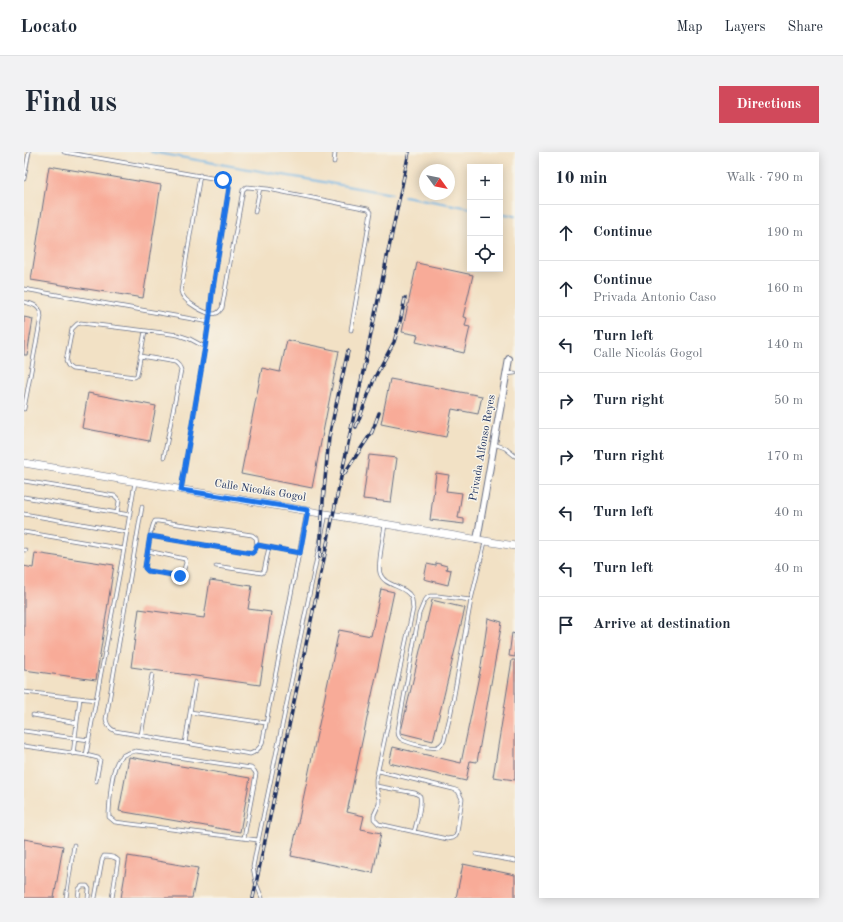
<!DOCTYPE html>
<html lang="en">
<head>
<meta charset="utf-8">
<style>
	body { margin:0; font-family:"Old Standard TT",serif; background:#f2f2f3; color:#1f2937 }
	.controls { position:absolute; right:12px; top:12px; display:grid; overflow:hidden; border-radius:0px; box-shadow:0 2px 10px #0003 }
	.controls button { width:36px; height:36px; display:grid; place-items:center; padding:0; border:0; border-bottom:1px solid #e0e1e3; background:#fff; color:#1f2937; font:20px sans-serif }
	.compass { position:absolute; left:395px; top:12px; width:36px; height:36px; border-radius:50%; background:#fff; box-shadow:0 2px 10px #0003; rotate:123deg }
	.stop { position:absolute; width:12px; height:12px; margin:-9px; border:3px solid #1a73e8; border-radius:50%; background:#fff }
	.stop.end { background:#1a73e8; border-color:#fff; box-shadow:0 1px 4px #0008 }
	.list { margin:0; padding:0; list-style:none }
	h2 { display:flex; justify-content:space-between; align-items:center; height:52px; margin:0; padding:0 16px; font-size:17px }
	h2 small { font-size:13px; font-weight:400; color:#747a83 }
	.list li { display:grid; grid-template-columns:26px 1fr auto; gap:12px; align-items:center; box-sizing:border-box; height:56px; padding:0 16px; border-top:1px solid #e0e1e3 }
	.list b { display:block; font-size:15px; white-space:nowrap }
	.list p { margin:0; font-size:13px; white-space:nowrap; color:#747a83 }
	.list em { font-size:13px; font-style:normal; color:#747a83 }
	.icon { flex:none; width:22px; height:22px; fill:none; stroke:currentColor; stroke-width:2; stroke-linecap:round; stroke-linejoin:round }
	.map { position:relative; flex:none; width:491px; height:746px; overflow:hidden; border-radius:0px }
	header { display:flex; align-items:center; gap:24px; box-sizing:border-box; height:56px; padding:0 20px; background:#fff; border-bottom:1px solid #e0e1e3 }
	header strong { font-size:19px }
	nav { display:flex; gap:22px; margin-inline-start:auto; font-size:14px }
	.intro { display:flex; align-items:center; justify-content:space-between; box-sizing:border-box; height:96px; padding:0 24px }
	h1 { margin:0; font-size:28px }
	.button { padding:10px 18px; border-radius:0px; background:#d1495b; color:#fff; font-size:14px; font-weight:700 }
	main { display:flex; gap:24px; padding:0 24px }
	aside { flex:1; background:#fff; border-radius:0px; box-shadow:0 2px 10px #0003 }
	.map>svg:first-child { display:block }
</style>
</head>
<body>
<header>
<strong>Locato</strong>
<nav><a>Map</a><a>Layers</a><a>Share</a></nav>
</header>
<div class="intro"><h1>Find us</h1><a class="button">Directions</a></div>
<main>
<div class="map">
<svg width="491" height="746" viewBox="0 0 491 746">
	<rect width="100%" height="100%" fill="#f7f3e8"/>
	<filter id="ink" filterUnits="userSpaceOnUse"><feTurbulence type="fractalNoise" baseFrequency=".025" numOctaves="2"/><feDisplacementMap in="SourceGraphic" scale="8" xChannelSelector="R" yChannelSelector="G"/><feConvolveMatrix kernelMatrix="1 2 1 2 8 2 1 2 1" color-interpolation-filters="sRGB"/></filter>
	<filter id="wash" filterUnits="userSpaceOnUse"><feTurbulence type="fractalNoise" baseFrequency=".012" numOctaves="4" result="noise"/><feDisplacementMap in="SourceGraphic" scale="16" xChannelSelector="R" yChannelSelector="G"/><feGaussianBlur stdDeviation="0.9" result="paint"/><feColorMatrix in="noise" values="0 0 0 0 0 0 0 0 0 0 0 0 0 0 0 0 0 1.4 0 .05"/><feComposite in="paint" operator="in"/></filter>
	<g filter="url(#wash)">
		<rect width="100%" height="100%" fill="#f2e1c5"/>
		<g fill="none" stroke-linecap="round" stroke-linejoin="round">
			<path stroke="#6eb4e5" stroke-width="2" d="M127,0l241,42
				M380,44l66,12
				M476,61l15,3"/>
		</g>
		<g id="blocks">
			<path fill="#f8ab98" d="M25,14l112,19 -18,113 -112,-18z
				M393,111l56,12 -10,42 4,1 -2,8 5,1 -6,26 -48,-11 2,-7 -16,-3z
				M0,165l9,2 -6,36h-3z
				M263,188l52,11 -27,137 -71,-14 21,-106 18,4z
				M366,227l92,17 -4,18 -26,-5 -6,28 -65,-13z
				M64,241l68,13 -7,35 -67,-13z
				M345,303l28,3 -6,44 -28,-3z
				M412,321l13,2 -3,16 16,2 -4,25 6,1v5l-34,-4z
				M11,401l79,12 -18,115 -72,-10v-104l9,2z
				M412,411l11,3 -1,3 5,1 -3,15 -24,-6 3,-15 9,2z
				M186,428l42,6 -4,23 23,3 -11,73 -129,-18 8,-58 65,9z
				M357,437l13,3 -47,220 17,4 -3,13 20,4 -8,40 -82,-17 48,-226 32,6z
				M408,448l33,8 -32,133 -32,-8v-2z
				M464,466l14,4 -25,140 -7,-1 -4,20 -77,-18 4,-16 68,16 20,-97z
				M488,481l3,1v23l-6,-1z
				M488,508h3v120l-22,-3z
				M105,605l121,21 -10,54 -121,-21z
				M0,687l39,7 -9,52h-30z
				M104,704l70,12 -6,30h-71z
				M439,712l52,11v23h-59z"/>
		</g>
	</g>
	<g filter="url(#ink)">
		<use href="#blocks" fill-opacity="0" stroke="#666d82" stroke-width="1"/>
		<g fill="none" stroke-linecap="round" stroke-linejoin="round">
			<defs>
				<path id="service" d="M40,0l159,28c4,2 5,3 6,8l-17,106 -7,53 -24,143
					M310,10l1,-9 -1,-1
					M176,23l-19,116c1,10 27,26 36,22 3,-1 3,-3 5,-5l21,-118 3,-3h1l21,2 100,20 3,3 -20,118
					M0,27l5,-27
					M231,60l5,-24
					M0,137l185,33
					M0,150c9,2 17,4 17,15l-17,92
					M121,179l-8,44 -2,2 -63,-8c-4,-2 -5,-4 -6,-8l6,-32 5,-5 4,-1 83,10 14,2 12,4 15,8
					M116,204l35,6c3,2 5,4 6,8l-17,87
					M482,222l9,-1
					M470,292l11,4 10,8
					M0,329l91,15 3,3 1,2 -2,12
					M0,345l106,18
					M118,355l-36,212c1,6 3,9 9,12l135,23c6,-2 9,-5 12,-10l45,-232
					M0,362l103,18
					M0,380l100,17
					M126,384l102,17 3,-3 2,-5
					M0,398h2
					M124,399l37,8 1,4 -4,12 -2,1 -32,-5 -1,-1 -2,-3c2,-10 5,-40 10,-46h3l94,14 4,3 1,7 43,8
					M192,414l46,7 2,-2 5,-24
					M447,448l-33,-4h-8l-3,2 -3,4 -5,12 -21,116c0,4 0,6 3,9 6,4 29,10 36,8 3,-1 5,-3 7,-6l7,-29 20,-112 14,-58
					M0,540l72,8 28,-151 11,-67
					M166,560l76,11
					M9,563l44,8
					M0,579l65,9
					M117,583l11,-60
					M161,591l10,-61
					M0,594l62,9 10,-55
					M49,602l7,-56
					M62,603l12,3 2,2 -4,21
					M355,619l74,18 5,2 4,8 -5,33 -1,4 -3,2 -6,1 -68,-15 -5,-5v-4l5,-11v-5l-3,-13v-7l37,-170c-1,-4 0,-9 -2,-12 -6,-12 -27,-10 -31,-24 -3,-8 4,-39 5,-49
					M352,634l39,7 5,3c2,11 -3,25 -6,36
					M220,686l12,-64c-1,-3 -2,-4 -5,-6l-115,-17c-5,1 -11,2 -15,6 -10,8 -11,42 -12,56v4l6,5 143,18
					M452,702l39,7
					M42,746l8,-53
					M54,746l1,-9 3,-3h5l2,3 -1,9
					M71,746l7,-38 2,-4c5,0 11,1 14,4l-6,38
					M238,746l-6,-15 -3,-16 3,-16 70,-337"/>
				<path id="minor" d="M453,388l32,-181"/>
				<path id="tertiary" d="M0,311l491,83"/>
			</defs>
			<use href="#service" stroke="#666d82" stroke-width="4.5"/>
			<use href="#minor" stroke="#666d82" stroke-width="8"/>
			<use href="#tertiary" stroke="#666d82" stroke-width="8"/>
			<use href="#service" stroke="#fff" stroke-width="3"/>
			<use href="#minor" stroke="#fff" stroke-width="6"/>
			<use href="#tertiary" stroke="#fff" stroke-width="7"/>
			<defs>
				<path id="rail" d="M332,275l19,-50 19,-35 7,-24 4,-20
					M320,322l28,-42 7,-19
					M296,405l3,-56 6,-64 19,-86
					M229,746l156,-746"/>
			</defs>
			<use href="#rail" stroke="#1b2f5e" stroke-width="3.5"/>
			<use href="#rail" stroke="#f7f3e8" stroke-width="2" stroke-dasharray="6" stroke-linecap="butt"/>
		</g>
	</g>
	<g fill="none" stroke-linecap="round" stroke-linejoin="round" filter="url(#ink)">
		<path stroke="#1a73e8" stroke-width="5" d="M156,424l-32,-5 -3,-3 5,-32 102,17 3,-3 2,-5 43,8 8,-43 -127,-20 24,-143 5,-33 2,-20 17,-106 -3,-6 -3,-2"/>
	</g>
	<g text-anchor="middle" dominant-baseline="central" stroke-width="3" stroke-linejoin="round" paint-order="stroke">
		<g font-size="11" fill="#1b2f5e" stroke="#f7f3e8">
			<text transform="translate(459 296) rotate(-80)">Privada Alfonso Reyes</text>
			<text transform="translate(236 339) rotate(9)">Calle Nicolás Gogol</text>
		</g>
	</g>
</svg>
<div class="controls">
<button>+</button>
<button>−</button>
<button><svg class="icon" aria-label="locate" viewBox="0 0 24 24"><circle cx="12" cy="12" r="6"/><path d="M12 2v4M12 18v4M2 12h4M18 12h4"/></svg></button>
</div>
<svg class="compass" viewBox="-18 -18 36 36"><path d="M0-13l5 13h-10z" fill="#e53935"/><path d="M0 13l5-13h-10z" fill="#747a83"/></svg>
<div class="stop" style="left:199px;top:28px"></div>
<div class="stop end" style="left:156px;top:424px"></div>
</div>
<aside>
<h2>10 min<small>Walk · 790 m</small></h2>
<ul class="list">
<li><svg class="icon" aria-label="ahead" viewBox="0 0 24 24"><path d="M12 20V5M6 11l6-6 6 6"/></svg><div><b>Continue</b></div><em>190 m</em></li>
<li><svg class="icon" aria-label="ahead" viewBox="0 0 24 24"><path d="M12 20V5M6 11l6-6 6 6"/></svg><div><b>Continue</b><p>Privada Antonio Caso</p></div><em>160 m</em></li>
<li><svg class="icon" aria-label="left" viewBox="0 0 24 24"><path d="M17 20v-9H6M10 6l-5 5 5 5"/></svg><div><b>Turn left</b><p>Calle Nicolás Gogol</p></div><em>140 m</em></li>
<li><svg class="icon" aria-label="right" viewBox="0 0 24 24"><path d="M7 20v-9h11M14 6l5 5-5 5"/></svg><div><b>Turn right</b></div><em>50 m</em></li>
<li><svg class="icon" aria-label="right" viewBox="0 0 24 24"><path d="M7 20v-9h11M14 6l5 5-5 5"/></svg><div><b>Turn right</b></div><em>170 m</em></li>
<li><svg class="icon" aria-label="left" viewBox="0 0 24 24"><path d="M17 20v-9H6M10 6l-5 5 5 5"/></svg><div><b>Turn left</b></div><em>40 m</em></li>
<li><svg class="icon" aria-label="left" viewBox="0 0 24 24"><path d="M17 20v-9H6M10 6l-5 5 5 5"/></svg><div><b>Turn left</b></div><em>40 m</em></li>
<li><svg class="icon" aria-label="arrive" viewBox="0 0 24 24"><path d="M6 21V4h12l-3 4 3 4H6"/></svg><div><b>Arrive at destination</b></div></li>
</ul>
</aside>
</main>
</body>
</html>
